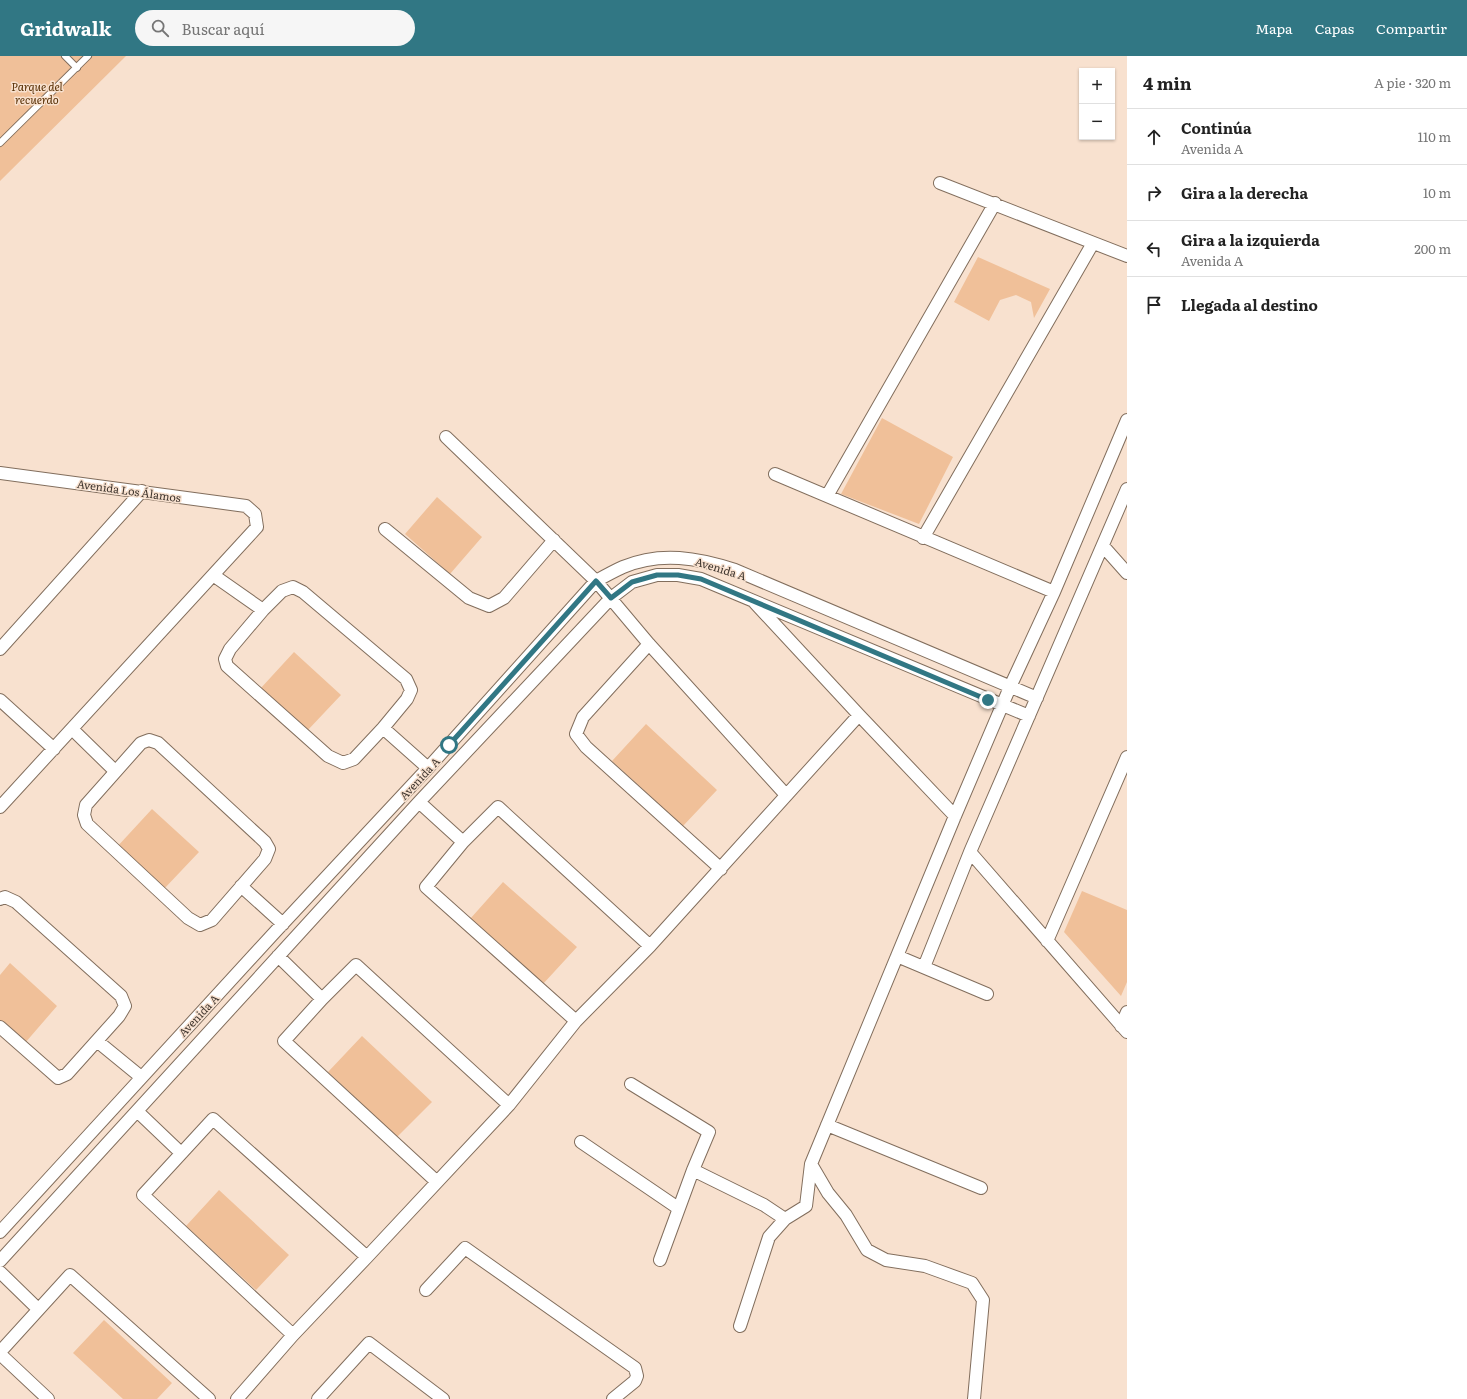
<!DOCTYPE html>
<html lang="es">
<head>
<meta charset="utf-8">
<style>
	body { margin:0; font-family:Literata,serif; background:#f6f6f6; color:#222 }
	.controls { position:absolute; right:12px; top:12px; display:grid; overflow:hidden; border-radius:0px; box-shadow:0 1px 3px #0004 }
	.controls button { width:36px; height:36px; display:grid; place-items:center; padding:0; border:0; border-bottom:1px solid #e0e0e0; background:#fff; color:#222; font:20px sans-serif }
	.stop { position:absolute; width:12px; height:12px; margin:-9px; border:3px solid #317784; border-radius:50%; background:#fff }
	.stop.end { background:#317784; border-color:#fff; box-shadow:0 1px 4px #0008 }
	.list { margin:0; padding:0; list-style:none }
	h2 { display:flex; justify-content:space-between; align-items:center; height:52px; margin:0; padding:0 16px; font-size:17px }
	h2 small { font-size:13px; font-weight:400; color:#767676 }
	.list li { display:grid; grid-template-columns:26px 1fr auto; gap:12px; align-items:center; box-sizing:border-box; height:56px; padding:0 16px; border-top:1px solid #e0e0e0 }
	.list b { display:block; font-size:15px; white-space:nowrap }
	.list p { margin:0; font-size:13px; white-space:nowrap; color:#767676 }
	.list em { font-size:13px; font-style:normal; color:#767676 }
	.icon { flex:none; width:22px; height:22px; fill:none; stroke:currentColor; stroke-width:2; stroke-linecap:round; stroke-linejoin:round }
	.map { position:relative; flex:none; width:1127px; height:1343px; overflow:hidden }
	header { display:flex; align-items:center; gap:24px; box-sizing:border-box; height:56px; padding:0 20px; background:#317784; color:#fff }
	header strong { font-size:19px }
	nav { display:flex; gap:22px; margin-inline-start:auto; font-size:14px }
	.search { width:280px; height:36px; background:#f6f6f6; display:flex; align-items:center; gap:10px; box-sizing:border-box; padding:0 14px; border-radius:22px; color:#767676; font-size:15px }
	main { display:flex }
	aside { flex:1; background:#fff }
	.map>svg:first-child { display:block }
</style>
</head>
<body>
<header>
<strong>Gridwalk</strong>
<div class="search"><svg class="icon" aria-label="search" viewBox="0 0 24 24"><circle cx="10" cy="10" r="6"/><path d="M15 15l6 6"/></svg>Buscar aquí</div>
<nav><a>Mapa</a><a>Capas</a><a>Compartir</a></nav>
</header>
<main>
<div class="map">
<svg width="1127" height="1343" viewBox="0 0 1127 1343">
	<rect width="100%" height="100%" fill="#f8e1cf"/>
	<path fill="#f0c099" d="M0,0h126l-126,125z
		M978,201l72,32 -16,29 -3,-16 -15,-7 -16,5 -11,21 -35,-19z
		M882,362l71,39 -34,67 -78,-30z
		M437,441l45,40 -32,37 -45,-40z
		M294,596l47,43 -34,36 -47,-42z
		M646,668l71,66 -34,36 -71,-65z
		M152,753l47,43 -36,38 -47,-42z
		M503,826l74,65 -34,37 -73,-65z
		M1082,835l45,19v72l-6,14 -57,-64z
		M10,907l47,43 -32,37 -25,-22v-46z
		M362,980l70,66 -35,35 -69,-65z
		M219,1134l70,65 -33,35 -70,-64z
		M104,1264l68,63 -15,16h-34l-50,-46z"/>
	<g fill="none" stroke-linecap="round" stroke-linejoin="round">
		<defs>
			<path id="service" d="M65,0l12,12
				M0,87l88,-87"/>
			<path id="minor" d="M940,127l187,73
				M446,381l150,144 53,63 137,151
				M0,417l246,33 9,8 2,13 -257,280
				M775,418l279,118
				M827,440l168,-293
				M385,473l84,69 20,8 15,-8 50,-58
				M923,482l170,-295
				M1103,490l24,27
				M213,519l50,35
				M293,531l10,5 103,87 5,11 -4,9 -24,29 -29,31 -11,4 -15,-7 -101,-90 -2,-7 5,-10 33,-39 19,-19z
				M755,547l104,112 96,101
				M649,588l-66,73 -7,17 10,13 135,122
				M0,593l142,-158
				M0,644l54,49
				M383,672l45,40
				M72,673l43,42
				M149,684l9,3 107,99 4,7 -4,10 -53,61 -12,5 -12,-7 -101,-94 -3,-9 2,-10 55,-62z
				M419,746l44,40
				M970,796l157,180
				M241,830l42,38
				M0,843l5,-2 11,5 105,94 4,10 -6,10 -52,58 -9,4 -58,-51
				M1047,885l80,-184
				M278,900l44,43
				M897,900l90,38
				M924,911l46,-115 157,-363
				M576,965l-150,-134 37,-45 35,-35 152,139
				M1121,970l6,-14
				M97,985l44,36
				M631,1028l78,48 -16,38 -33,90
				M137,1055l44,42
				M827,1069l154,63
				M581,1086l97,66
				M811,1108l17,29 18,22 21,35 19,10 39,6 47,17 11,17 -9,99
				M693,1114l71,35 21,14
				M437,1126l-153,-141 38,-42 34,-34 153,140
				M0,1176l275,-300 153,-164 168,-187c9,-5 18,-10 27,-14 38,-16 75,-9 112,3l302,128
				M0,1205l419,-459 192,-204 21,-16 25,-7h21l23,4 328,137
				M0,1216l38,37
				M426,1234l39,-42 170,120 2,8 -2,5 -22,18
				M740,1270l29,-89 16,-18 21,-13 5,-42 144,-348 55,-129 44,-95 73,-172
				M293,1279l-150,-140 70,-76 154,138
				M0,1296l70,-77 139,124
				M0,1298l48,45
				M237,1343l56,-64 74,-78 142,-152 67,-84 74,-75 209,-231
				M318,1343l51,-56 74,56"/>
		</defs>
		<use href="#service" stroke="#826e5d" stroke-width="8"/>
		<use href="#minor" stroke="#826e5d" stroke-width="14"/>
		<use href="#service" stroke="#fff" stroke-width="6"/>
		<use href="#minor" stroke="#fff" stroke-width="12"/>
	</g>
	<g fill="none" stroke-linecap="round" stroke-linejoin="round">
		<path stroke="#317784" stroke-width="5" d="M449,689l147,-164 15,17 21,-16 25,-7h21l23,4 287,121"/>
	</g>
	<g text-anchor="middle" dominant-baseline="central" stroke-width="3" stroke-linejoin="round" paint-order="stroke">
		<g font-size="11" font-style="italic" fill="#572f04" stroke="#f8e1cf">
			<text x="37" y="30">Parque del<tspan x="37" dy="13">recuerdo</tspan></text>
		</g>
		<g font-size="11" fill="#3e352e" stroke="#f8e1cf">
			<text transform="translate(129 434) rotate(8)">Avenida Los Álamos</text>
			<text transform="translate(721 512) rotate(17)">Avenida A</text>
			<text transform="translate(419 722) rotate(-47)">Avenida A</text>
			<text transform="translate(198 959) rotate(-47)">Avenida A</text>
		</g>
	</g>
</svg>
<div class="controls">
<button>+</button>
<button>−</button>
</div>
<div class="stop" style="left:449px;top:689px"></div>
<div class="stop end" style="left:988px;top:644px"></div>
</div>
<aside>
<h2>4 min<small>A pie · 320 m</small></h2>
<ul class="list">
<li><svg class="icon" aria-label="ahead" viewBox="0 0 24 24"><path d="M12 20V5M6 11l6-6 6 6"/></svg><div><b>Continúa</b><p>Avenida A</p></div><em>110 m</em></li>
<li><svg class="icon" aria-label="right" viewBox="0 0 24 24"><path d="M7 20v-9h11M14 6l5 5-5 5"/></svg><div><b>Gira a la derecha</b></div><em>10 m</em></li>
<li><svg class="icon" aria-label="left" viewBox="0 0 24 24"><path d="M17 20v-9H6M10 6l-5 5 5 5"/></svg><div><b>Gira a la izquierda</b><p>Avenida A</p></div><em>200 m</em></li>
<li><svg class="icon" aria-label="arrive" viewBox="0 0 24 24"><path d="M6 21V4h12l-3 4 3 4H6"/></svg><div><b>Llegada al destino</b></div></li>
</ul>
</aside>
</main>
</body>
</html>
